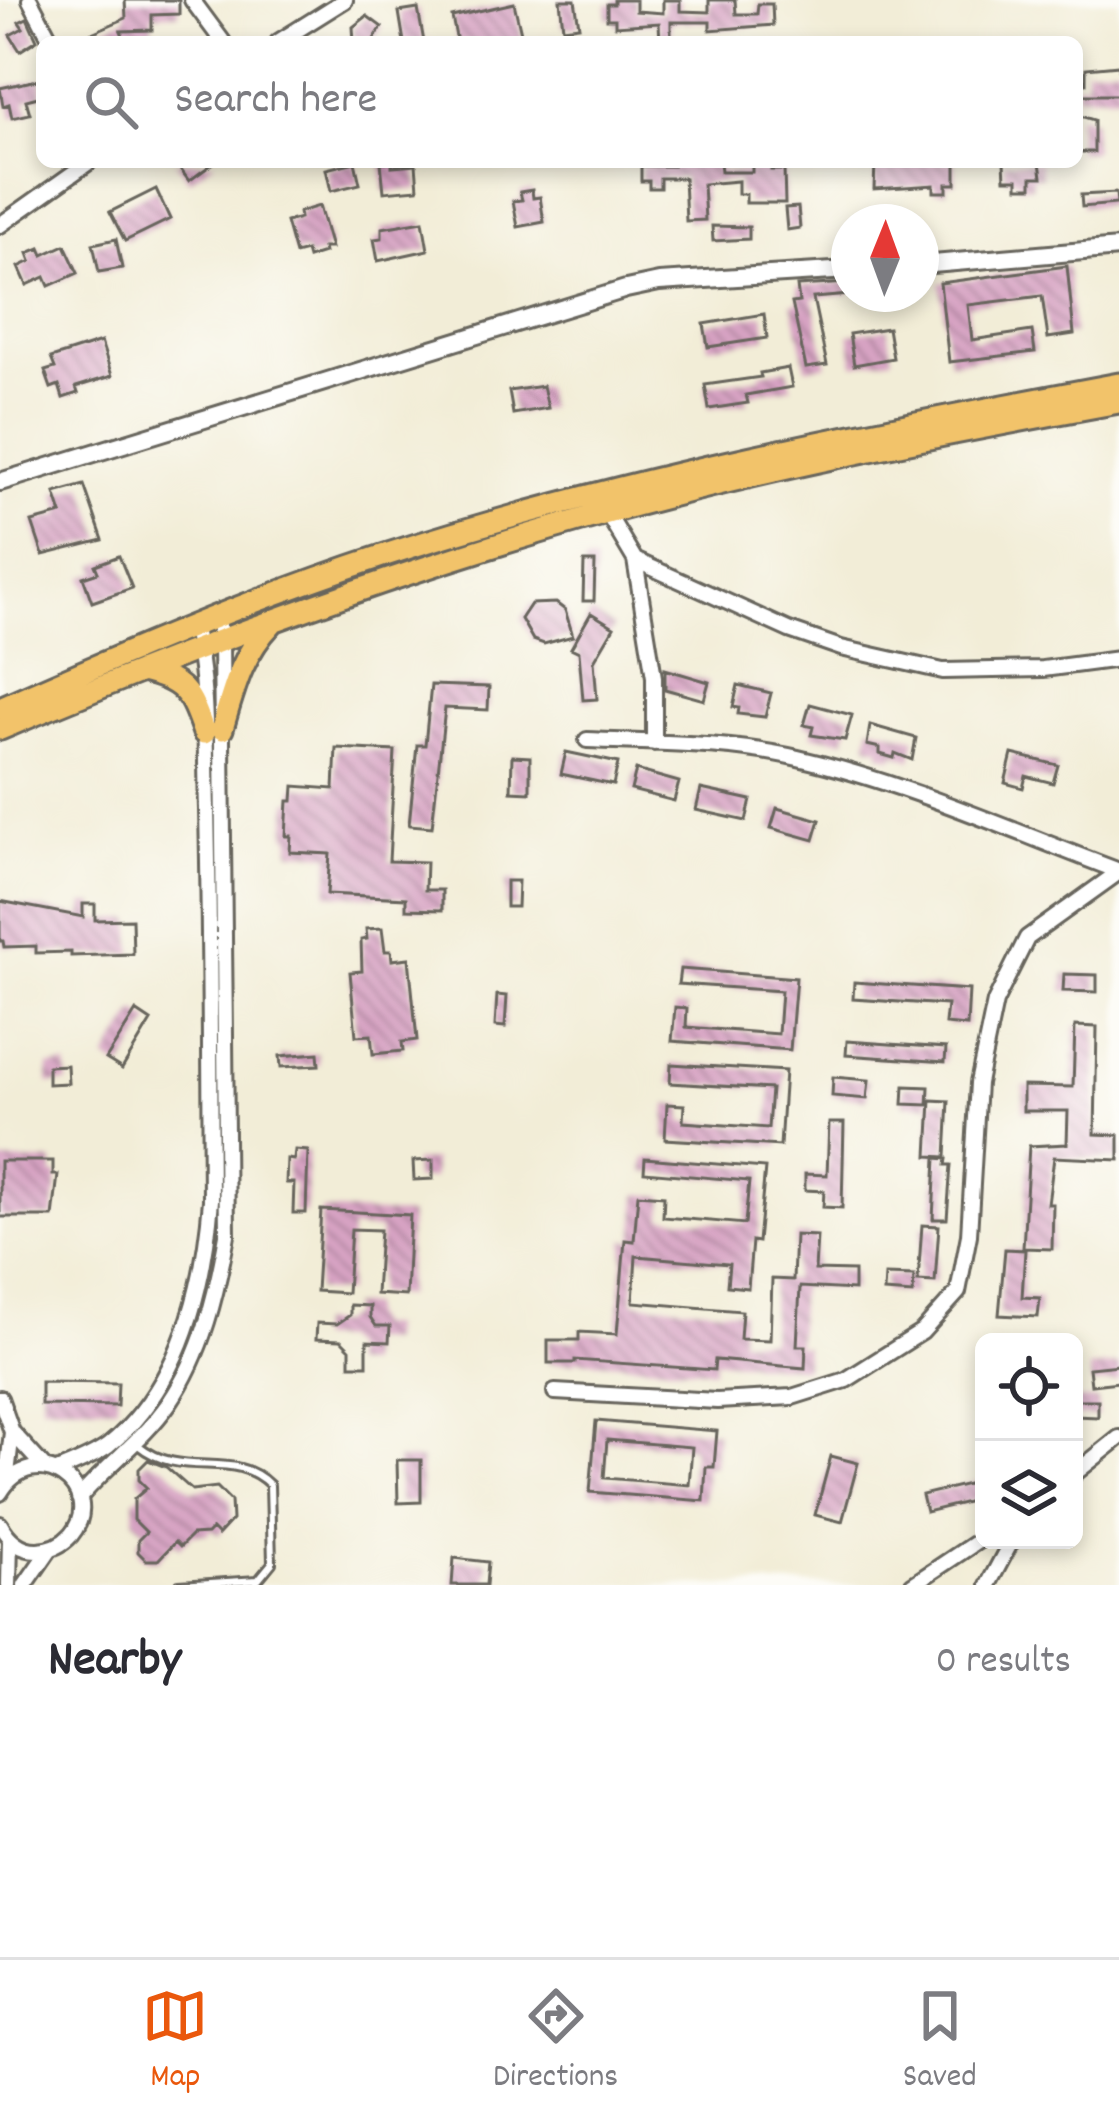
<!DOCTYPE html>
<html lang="en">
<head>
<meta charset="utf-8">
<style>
	body { margin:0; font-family:Dekko,sans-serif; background:#f2f2f3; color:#2b2b33 }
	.controls { position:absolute; right:36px; bottom:36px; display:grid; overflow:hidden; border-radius:18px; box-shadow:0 6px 18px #0003 }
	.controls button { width:108px; height:108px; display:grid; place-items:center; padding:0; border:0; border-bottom:3px solid #e1e1e2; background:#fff; color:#2b2b33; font:60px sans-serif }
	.compass { position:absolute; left:831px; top:204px; width:108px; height:108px; border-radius:50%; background:#fff; box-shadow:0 6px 18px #0003; rotate:1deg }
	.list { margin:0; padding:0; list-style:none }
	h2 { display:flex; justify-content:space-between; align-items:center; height:156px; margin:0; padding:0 48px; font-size:51px }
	h2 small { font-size:39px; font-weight:400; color:#7c7c81 }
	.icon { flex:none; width:66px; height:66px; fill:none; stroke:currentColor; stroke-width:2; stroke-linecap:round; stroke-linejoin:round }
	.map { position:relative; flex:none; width:1119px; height:1585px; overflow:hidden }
	.search { position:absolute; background:#fff; box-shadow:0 6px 18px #0003; left:36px; right:36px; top:36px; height:132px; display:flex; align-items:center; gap:30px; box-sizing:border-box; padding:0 42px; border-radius:18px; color:#7c7c81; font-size:45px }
	.sheet { height:372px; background:#fff }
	nav { display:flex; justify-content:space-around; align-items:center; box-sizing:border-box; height:168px; border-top:3px solid #e1e1e2; background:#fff; font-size:33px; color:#7c7c81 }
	nav a { display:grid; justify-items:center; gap:6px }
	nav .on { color:#ea580c }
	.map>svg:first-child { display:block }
</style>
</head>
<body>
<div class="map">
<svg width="1119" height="1585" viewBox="0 0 1119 1585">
	<defs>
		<pattern id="building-back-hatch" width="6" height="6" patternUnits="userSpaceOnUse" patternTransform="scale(3)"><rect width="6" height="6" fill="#d7a3c3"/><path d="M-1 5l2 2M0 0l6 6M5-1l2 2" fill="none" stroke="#ae849e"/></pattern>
	</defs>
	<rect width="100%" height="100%" fill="#fdfcf7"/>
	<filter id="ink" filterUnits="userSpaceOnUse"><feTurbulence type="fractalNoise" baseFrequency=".00833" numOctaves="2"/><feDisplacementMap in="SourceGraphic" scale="24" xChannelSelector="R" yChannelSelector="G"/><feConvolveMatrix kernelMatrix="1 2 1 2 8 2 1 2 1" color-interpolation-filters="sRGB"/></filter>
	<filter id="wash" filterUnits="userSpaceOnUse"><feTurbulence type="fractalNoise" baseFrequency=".004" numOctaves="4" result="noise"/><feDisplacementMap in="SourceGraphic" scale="48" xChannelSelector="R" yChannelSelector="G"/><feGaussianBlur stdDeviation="2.7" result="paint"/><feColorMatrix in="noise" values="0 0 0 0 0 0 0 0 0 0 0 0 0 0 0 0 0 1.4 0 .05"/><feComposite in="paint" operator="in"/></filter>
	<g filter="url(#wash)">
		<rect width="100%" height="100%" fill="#f2edd7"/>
		<g id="blocks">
			<path fill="url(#building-back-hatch)" fill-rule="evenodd" d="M125,0h54v14l-27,1v15l-31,1 5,11h-55l55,-24z
				M560,0h15l4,26 -16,2z
				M614,0h22v11l27,2v-13h17v11l29,1v-12h26l1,14h21l1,-10h14l1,21 -63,5v-8h-39v20h-11l-1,-19 -44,3v-7h-8v-15h7z
				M514,3l9,39h-66l-5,-25z
				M418,9l6,33h-20l-5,-30z
				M367,16l15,11 -10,15h-18l-1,-15z
				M27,18l10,22 -17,11 -10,-16 13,-7 -4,-6z
				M1119,65v30h-42v-12h9v-15z
				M42,79v17l-16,4 4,14 -18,4 -3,-14 -6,2 -3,-18z
				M1077,115l17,5v32h-17z
				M175,162h40l-26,19z
				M355,162l5,22 -29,7 -5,-22z
				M381,162h11v4l24,-2 2,25 -34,3z
				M672,162h48l1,10h31v-10h19v8h13l1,33h-39v-9h-8v-13l-35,3 2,36 -19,1 -2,-43h-24v10h-11v-7h-8v-15h32z
				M875,162h81v22h-9v8h-13v-7l-60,4z
				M1004,162h36l2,15h-10v10h-14v-8h-13z
				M156,189l14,30 -45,22 -15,-29z
				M532,190l1,8 7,-1 4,25 -26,5 -5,-26 9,-1 -2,-8z
				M1116,193l1,11 -35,3 -1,-12z
				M319,206l12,42h-8l1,5 -16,5 -2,-7 -11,3 -9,-32 14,-4 -1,-6z
				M798,207l2,21 -13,2 -2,-22z
				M423,221l5,29 -50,11 -4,-22 8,-1v-10z
				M712,226l37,1v12l-36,2z
				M116,239l6,29 -23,4 -6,-28z
				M65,245l13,28 -29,13 -4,-9 -18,8 -8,-18 12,-6 -3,-8 12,-5 3,7z
				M1067,266l7,68 -26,4 -6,-42 -74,9 4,35 60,-9 3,21 -86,10 -9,-79z
				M849,283v12l-36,3 14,67 -21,3 -14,-65 7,-1 -2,-16z
				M764,314l3,24 -59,9 -4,-23z
				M888,328l5,30 -39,7 -5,-31z
				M101,342l11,34 -36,11 2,6 -15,5 -4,-13 -8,3 -6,-17 10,-3 -4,-10z
				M788,368l4,19 -46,8 2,8 -39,6 -4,-24 56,-8 -1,-4z
				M543,386l5,22 -35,6 -4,-23z
				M84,485l19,55 -60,15 -11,-33 30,-8 -7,-21z
				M119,556l13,32 -40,14 -9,-25 15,-5 -3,-7z
				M584,562h11l-1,39h-11z
				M556,603l9,7 8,26 -29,8 -11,-4 -12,-21 10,-15z
				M591,613l23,14 -20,34 3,38 -14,1 -4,-48 -8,-4z
				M665,669l44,13 -5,18 -39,-11z
				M431,685l58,2 -1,23 -43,-2 -13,119 -23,-2 8,-80h8z
				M738,685l33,8 -6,24 -27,-3 1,-6 -6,-1z
				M810,704l42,11 -7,25 -34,-5 2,-8 -9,-2z
				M870,725l46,13 -4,22 -17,-7 -1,5 -14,-4v-6l-13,-3z
				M336,748l59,3 -6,110 37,1 -1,28h17v20l-36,-1v-11l-79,-4 3,-40 -40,-2 1,-16h-5l2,-35h5l1,-15 40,3z
				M566,752l52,11 -5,22 -52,-11z
				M1012,754l46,11 -5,18 -27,-7 -3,12 -18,-5z
				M512,756l18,1v35l-19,-1z
				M636,770l43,12 -5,19 -43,-11z
				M701,789l50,11 -5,21 -50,-11z
				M777,808l43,12 -6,20 -43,-12z
				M506,881h12l-1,26h-11z
				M0,901l83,16v-13h12v16l37,-1 1,35 -62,2v-4l-35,1v-7l-32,1 -1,-6h-3z
				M382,928l3,23h6l1,9 17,-2 8,82 -15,2 1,9 -30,3 -2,-19 -15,1 -6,-64 12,-1 -1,-31 6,-1 -1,-10z
				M680,969l116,9 -6,72 -118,-9 3,-34 12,1 -1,19 92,7 3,-43 -103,-7z
				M1064,974l33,1v17l-34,-1z
				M854,982l115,8 -2,36 -22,-2 2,-19 -94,-6z
				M497,995l10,1 -2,31 -10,-1z
				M136,1011l15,10 -29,48 -16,-10z
				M1075,1026l22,1 -2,107 24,1v25l-65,-3 -6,47h5l-1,45 -29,-1 6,-102 38,-2 1,-33h-45v-25l50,1z
				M847,1041l99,7 -1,14 -99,-7z
				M318,1053l1,12 -38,2 -1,-11z
				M671,1064l114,7 -5,75 -115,-7 2,-35 17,1 -1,17 85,6 3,-39 -101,-6z
				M67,1065l1,18 -20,1v-18z
				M833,1077l36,3 -2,19 -35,-3z
				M904,1086l25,1 -1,18 -25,-1z
				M931,1100l18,1 -3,56 -18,-1z
				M829,1123h15l-2,85 -19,-1 1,-16 -19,-1v-16l22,1z
				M295,1150l13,1 -2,62h-13l1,-30h-8l1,-24 7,1z
				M645,1158l120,10 -7,74 -6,-1 -4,47 -21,-2 2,-22 -93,-8 -3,46 109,9 -2,28 30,1 2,-61 21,1 2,-45 22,1 -2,34 39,1v19l-54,-3 -3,59h9l-1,22 -90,-8 -1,10 -139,-10v3h-27v-23h31v-8l38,2 8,-94 9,1 4,-47 26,2 -1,21 82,7 4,-43 -105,-9z
				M936,1158l11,1 -1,6h5l-4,54h-14z
				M433,1160v19l-19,1 -1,-19z
				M0,1161h53v14h5l-5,42h-53z
				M321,1210l89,5 -4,81 -30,-2 4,-64 -29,-1 -4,64 -31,-2z
				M922,1225l17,1 -4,56 -17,-1z
				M1005,1249l20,1 -3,47 18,1 -2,19 -39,-2z
				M885,1275l29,1 -1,18 -29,-2z
				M350,1305l20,1v11l6,9h14l-1,16 -22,-1v24h-17v-16l-9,-9 -25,-1 1,-16 20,1 13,-9z
				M1119,1365v17l-28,3 -2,-17z
				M41,1382l77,1 -1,23 -76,-1z
				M1074,1400h24v17l-24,-1z
				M596,1421l121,10 -3,36h-8l-2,34 -114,-9zM607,1440l85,7 -3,38 -85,-7z
				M831,1456l27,7 -16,59 -27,-7z
				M148,1460l18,7 26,23 25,-3 14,14 1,19 -14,15 -6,-6 -5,5 -15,1 -12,12 -5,-5 -17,18h-12l-8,-8v-12l8,-8 -12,-12v-21l13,-11 -8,-8v-11z
				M397,1460h24v42l-23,1z
				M980,1481l4,17 -58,14 -4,-17z
				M454,1558l34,4 -2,23h-34z"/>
		</g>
	</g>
	<g filter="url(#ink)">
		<use href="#blocks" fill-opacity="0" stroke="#67655d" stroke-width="3"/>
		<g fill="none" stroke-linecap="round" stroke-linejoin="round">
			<defs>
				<path id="service" d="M138,1445c45,37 95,2 132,40l2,78 -14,17 -79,5"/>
				<path id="minor" d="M30,0l22,42
					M192,0l31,42
					M278,42l67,-42
					M0,225l89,-63
					M607,513l28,47 154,70 52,18 102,23 100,-2 76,-10
					M635,560l19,117v66
					M587,740c69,3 143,2 211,18 111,26 214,73 321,113
					M555,1392l162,9 75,-4 54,-17 76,-48 36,-40 11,-57 9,-152 17,-81 32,-64 92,-66
					M0,1398l12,34 32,35
					M57,1471c17,-7 36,-14 51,-25 72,-59 96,-158 103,-246 -1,-130 -1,-260 -4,-390 -2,-60 1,-126 -14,-185
					M1074,1474l45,-36
					M6,1482l6,-50
					M0,1493c35,-58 108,-3 71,42 -9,10 -21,15 -34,15 -17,0 -29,-11 -37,-26
					M79,1498c28,-33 65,-59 90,-95 34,-50 48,-111 58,-168l-6,-595 -4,-23
					M9,1585l1,-46
					M25,1585l25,-36
					M912,1585l72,-48
					M988,1585l24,-45"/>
				<path id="tertiary" d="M921,265l198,-17
					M0,482l626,-193 33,-7 190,-12"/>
				<path id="primary" d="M141,671c43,9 49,21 63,62
					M0,708c125,-55 251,-109 382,-152 243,-79 486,-125 737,-172
					M0,729c199,-84 402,-160 610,-217 167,-46 339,-79 509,-110
					M222,729c12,-41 20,-75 50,-106"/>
			</defs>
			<use href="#service" stroke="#67655d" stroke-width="12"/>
			<use href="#minor" stroke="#67655d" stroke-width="20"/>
			<use href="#tertiary" stroke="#67655d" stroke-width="22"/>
			<use href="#primary" stroke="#67655d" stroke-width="27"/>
			<use href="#service" stroke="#fff" stroke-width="6"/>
			<use href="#minor" stroke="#fff" stroke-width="14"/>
			<use href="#tertiary" stroke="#fff" stroke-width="16"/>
			<use href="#primary" stroke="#f2c36a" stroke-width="21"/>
		</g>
	</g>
</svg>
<div class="controls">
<button><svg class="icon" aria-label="locate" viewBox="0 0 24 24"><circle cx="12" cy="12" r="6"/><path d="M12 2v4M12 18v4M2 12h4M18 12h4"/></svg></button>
<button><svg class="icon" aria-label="layers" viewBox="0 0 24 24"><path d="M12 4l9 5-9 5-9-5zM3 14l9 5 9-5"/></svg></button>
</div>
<svg class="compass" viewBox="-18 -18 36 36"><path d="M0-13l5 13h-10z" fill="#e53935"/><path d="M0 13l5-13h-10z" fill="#7c7c81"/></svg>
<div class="search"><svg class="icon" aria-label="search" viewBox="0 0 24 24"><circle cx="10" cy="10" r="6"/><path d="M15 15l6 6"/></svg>Search here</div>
</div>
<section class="sheet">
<h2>Nearby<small>0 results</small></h2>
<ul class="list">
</ul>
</section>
<nav>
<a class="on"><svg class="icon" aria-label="map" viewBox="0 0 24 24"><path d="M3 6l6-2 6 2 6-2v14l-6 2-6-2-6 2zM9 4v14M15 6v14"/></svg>Map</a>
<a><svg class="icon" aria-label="directions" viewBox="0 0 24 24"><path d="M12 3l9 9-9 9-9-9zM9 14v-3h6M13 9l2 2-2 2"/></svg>Directions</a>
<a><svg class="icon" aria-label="saved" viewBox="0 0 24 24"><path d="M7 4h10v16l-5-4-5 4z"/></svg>Saved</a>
</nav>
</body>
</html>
